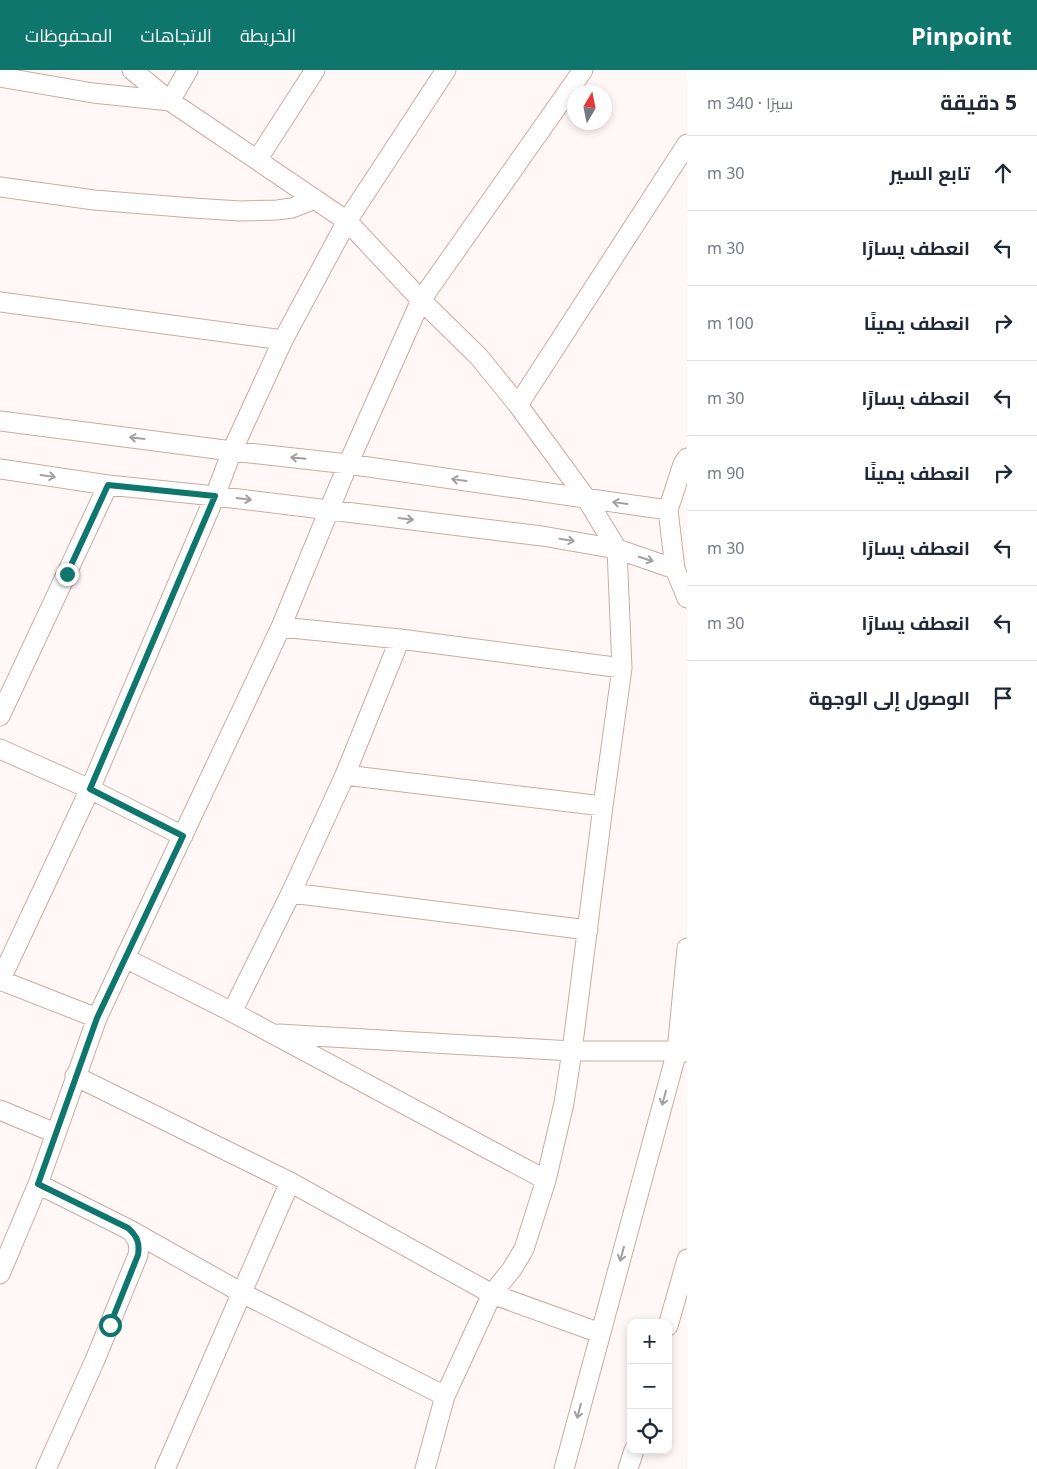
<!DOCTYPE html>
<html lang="ar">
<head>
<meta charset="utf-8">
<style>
	body { margin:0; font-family:"Noto Sans",Cairo,sans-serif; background:#f2f2f3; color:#1f2937; direction:rtl }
	.controls { position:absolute; right:15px; bottom:15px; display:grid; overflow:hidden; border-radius:10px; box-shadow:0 2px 8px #0003 }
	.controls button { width:45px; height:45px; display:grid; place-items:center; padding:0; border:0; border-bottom:1px solid #e0e1e3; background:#fff; color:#1f2937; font:25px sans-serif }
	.compass { position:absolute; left:567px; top:15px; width:45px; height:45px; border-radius:50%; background:#fff; box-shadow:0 2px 8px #0003; rotate:10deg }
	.stop { position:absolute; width:15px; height:15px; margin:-11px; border:4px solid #0f766e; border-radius:50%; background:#fff }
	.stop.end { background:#0f766e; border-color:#fff; box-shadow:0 1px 5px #0008 }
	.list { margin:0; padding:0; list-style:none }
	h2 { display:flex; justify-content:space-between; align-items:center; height:65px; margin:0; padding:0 20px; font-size:21px }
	h2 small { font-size:16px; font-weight:400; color:#747a83 }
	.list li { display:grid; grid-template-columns:32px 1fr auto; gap:15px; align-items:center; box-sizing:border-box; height:75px; padding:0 20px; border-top:1px solid #e0e1e3 }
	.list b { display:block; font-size:19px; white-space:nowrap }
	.list em { font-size:16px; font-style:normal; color:#747a83 }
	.icon { flex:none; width:28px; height:28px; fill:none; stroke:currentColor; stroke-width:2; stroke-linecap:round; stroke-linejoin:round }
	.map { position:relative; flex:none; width:687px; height:1399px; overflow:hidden; direction:ltr }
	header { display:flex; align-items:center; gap:30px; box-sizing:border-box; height:70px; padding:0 25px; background:#0f766e; color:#fff }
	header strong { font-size:24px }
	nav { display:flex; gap:28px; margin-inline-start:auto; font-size:18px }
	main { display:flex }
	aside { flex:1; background:#fff }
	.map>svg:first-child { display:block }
</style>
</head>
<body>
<header>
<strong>Pinpoint</strong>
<nav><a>الخريطة</a><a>الاتجاهات</a><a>المحفوظات</a></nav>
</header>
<main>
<aside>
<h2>5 دقيقة<small>سيرًا · 340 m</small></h2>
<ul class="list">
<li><svg class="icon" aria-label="ahead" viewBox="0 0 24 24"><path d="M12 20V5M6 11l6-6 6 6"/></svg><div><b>تابع السير</b></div><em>30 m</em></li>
<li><svg class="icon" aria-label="left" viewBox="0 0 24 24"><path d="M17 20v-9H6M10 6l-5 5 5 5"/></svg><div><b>انعطف يسارًا</b></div><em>30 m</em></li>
<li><svg class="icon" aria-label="right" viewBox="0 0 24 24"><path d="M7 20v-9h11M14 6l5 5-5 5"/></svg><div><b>انعطف يمينًا</b></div><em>100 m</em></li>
<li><svg class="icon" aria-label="left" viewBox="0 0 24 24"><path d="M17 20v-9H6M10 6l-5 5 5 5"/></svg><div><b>انعطف يسارًا</b></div><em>30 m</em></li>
<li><svg class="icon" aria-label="right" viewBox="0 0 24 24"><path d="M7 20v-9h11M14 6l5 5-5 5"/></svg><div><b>انعطف يمينًا</b></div><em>90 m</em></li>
<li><svg class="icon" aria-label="left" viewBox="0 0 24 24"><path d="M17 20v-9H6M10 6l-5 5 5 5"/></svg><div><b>انعطف يسارًا</b></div><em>30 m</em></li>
<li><svg class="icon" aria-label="left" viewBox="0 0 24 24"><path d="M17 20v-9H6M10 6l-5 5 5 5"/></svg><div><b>انعطف يسارًا</b></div><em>30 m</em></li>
<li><svg class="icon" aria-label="arrive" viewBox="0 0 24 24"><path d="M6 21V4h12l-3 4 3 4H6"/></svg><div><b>الوصول إلى الوجهة</b></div></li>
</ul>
</aside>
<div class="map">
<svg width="687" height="1399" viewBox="0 0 687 1399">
	<rect width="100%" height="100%" fill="#fff8f7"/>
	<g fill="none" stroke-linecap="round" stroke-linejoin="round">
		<defs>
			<path id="street" d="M132,0l38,31 177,120 74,79 58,57 39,48 68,93 31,51 5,119 -19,138 -31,245 -8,52 -18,77 -22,69 -12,20 -20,25 -47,102 -20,73
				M0,7l93,16 77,8 18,-31
				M257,90l58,-90
				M0,117l94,13 99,8 47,3 37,-1 15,-2 23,-9
				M0,232l283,38
				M518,335l169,-261
				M0,351l232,30 116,13 320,46
				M687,388l-4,6 -15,46 7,59 12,29
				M0,399l108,16 107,11 327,40 75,13 58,20
				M281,557l119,12 222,29
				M0,646l108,-231
				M0,679l90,40 93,47
				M345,705l258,31
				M291,823l297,37
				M0,910l97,38
				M0,911l90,-192 125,-293 17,-45 51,-111 64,-119 99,-151
				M232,942l59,-119 54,-118 55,-136
				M279,964l293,17h105l10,1
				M75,1006l215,106 202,112 108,39
				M0,1040l55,23
				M546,1110l-314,-168 -107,-54 156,-331 67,-163 73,-164 162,-230
				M38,1114l90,45c9,7 12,14 10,26l-43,105 -49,109
				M130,1160l112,63 203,103
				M0,1204l38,-90 59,-166 28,-60
				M668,1256l19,-67
				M165,1399l125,-287
				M564,1399l113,-418 10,-103
				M628,1399l6,-19"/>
		</defs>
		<use href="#street" stroke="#caaba3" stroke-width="21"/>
		<use href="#street" stroke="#fff" stroke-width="19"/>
	</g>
	<defs><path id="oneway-shaft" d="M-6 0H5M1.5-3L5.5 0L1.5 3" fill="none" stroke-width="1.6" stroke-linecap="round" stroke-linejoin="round" transform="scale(1.25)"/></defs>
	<g stroke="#a49f9e">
		<use href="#oneway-shaft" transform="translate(137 368) rotate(-173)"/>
		<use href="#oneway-shaft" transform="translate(298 388) rotate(-174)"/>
		<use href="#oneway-shaft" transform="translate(48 406) rotate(8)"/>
		<use href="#oneway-shaft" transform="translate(459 410) rotate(-172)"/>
		<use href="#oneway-shaft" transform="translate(244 429) rotate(7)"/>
		<use href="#oneway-shaft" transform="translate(620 433) rotate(-172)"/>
		<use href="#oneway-shaft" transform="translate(406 449) rotate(7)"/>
		<use href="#oneway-shaft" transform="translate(567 470) rotate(10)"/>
		<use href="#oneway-shaft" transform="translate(646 489) rotate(18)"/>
		<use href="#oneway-shaft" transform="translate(664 1028) rotate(105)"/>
		<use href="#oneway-shaft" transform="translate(622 1184) rotate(105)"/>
		<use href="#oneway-shaft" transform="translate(579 1341) rotate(105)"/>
	</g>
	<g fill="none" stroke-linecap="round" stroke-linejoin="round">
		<path stroke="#0f766e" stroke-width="6" d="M67,504l41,-89 107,11 -125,293 93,47 -86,182 -59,166 90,44c9,8 12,15 10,27l-28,70"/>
	</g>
</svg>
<div class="controls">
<button>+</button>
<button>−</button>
<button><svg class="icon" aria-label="locate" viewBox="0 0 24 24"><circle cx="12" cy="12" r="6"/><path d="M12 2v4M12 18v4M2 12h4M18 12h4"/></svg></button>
</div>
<svg class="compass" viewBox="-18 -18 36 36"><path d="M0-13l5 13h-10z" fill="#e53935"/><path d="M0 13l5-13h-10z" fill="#747a83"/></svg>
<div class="stop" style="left:110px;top:1255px"></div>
<div class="stop end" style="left:67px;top:504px"></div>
</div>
</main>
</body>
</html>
